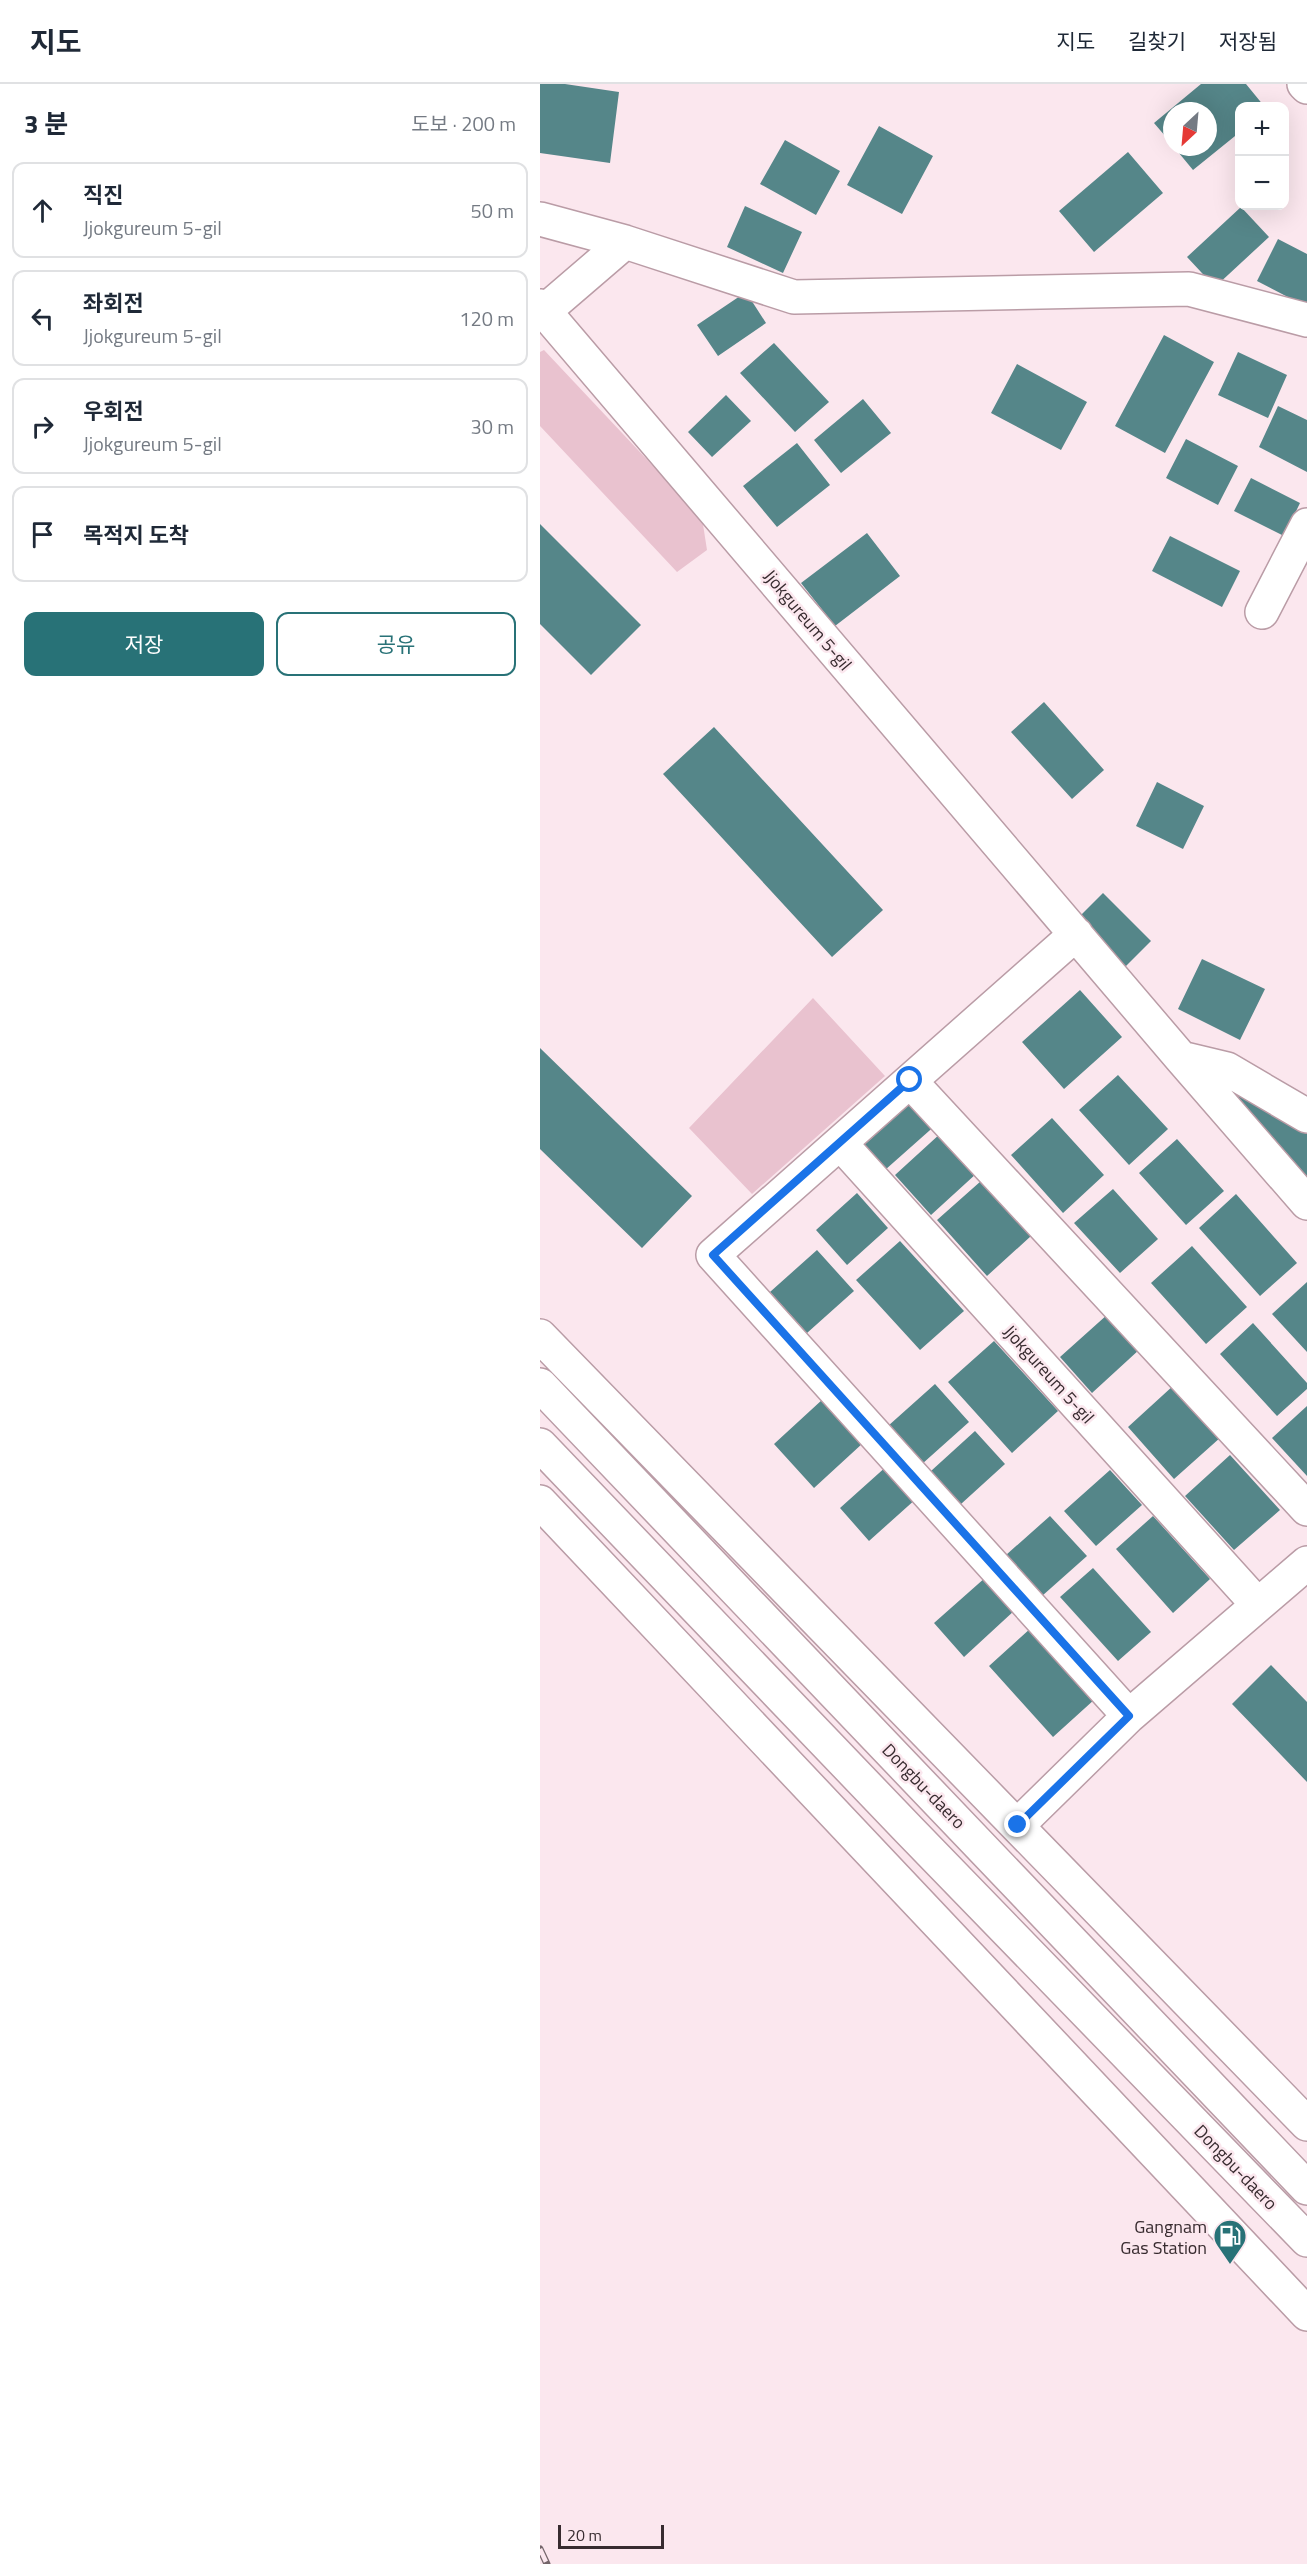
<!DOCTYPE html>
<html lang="ko">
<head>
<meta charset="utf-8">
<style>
	body { margin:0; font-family:"Titillium Web","Noto Sans KR",sans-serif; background:#f6f6f7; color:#1f2937 }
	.controls { position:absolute; right:18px; top:18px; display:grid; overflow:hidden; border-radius:12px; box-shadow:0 6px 24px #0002 }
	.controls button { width:54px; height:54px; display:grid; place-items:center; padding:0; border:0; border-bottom:2px solid #e0e1e3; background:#fff; color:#1f2937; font:30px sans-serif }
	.compass { position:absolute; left:623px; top:18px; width:54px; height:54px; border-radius:50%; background:#fff; box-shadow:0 6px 24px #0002; rotate:206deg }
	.scale { position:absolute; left:18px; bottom:15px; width:106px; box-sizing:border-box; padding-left:6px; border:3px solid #372b2f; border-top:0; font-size:16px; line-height:21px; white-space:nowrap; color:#372b2f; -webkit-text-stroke:4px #fbe7ee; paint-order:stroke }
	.stop { position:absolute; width:18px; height:18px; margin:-14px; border:4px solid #1a73e8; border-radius:50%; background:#fff }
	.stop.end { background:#1a73e8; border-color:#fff; box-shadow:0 2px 6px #0008 }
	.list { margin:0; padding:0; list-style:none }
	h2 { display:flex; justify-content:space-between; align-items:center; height:78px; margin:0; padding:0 24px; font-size:26px }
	h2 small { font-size:20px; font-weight:400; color:#747a83 }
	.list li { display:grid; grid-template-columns:39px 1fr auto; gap:18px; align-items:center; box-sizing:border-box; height:96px; margin:0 12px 12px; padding:0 12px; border:2px solid #e0e1e3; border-radius:12px }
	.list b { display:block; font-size:22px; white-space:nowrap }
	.list p { margin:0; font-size:20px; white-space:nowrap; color:#747a83 }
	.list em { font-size:20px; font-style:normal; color:#747a83 }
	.actions { display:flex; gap:12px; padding:18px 24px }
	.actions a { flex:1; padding:14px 0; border:2px solid #287277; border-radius:12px; text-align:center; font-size:21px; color:#287277 }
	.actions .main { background:#287277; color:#fff }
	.icon { flex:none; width:33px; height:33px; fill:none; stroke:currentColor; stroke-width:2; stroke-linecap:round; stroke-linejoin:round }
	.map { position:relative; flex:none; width:767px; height:2480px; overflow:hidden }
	header { display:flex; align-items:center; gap:36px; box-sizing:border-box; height:84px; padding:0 30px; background:#fff; border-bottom:2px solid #e0e1e3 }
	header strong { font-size:28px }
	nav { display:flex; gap:33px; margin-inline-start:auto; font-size:21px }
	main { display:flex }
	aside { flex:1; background:#fff }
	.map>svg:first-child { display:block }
</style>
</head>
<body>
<header>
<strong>지도</strong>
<nav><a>지도</a><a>길찾기</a><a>저장됨</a></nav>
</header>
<main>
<aside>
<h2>3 분<small>도보 · 200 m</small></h2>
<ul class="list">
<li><svg class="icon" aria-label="ahead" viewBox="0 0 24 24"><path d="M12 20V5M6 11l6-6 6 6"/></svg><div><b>직진</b><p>Jjokgureum 5-gil</p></div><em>50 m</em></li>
<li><svg class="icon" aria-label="left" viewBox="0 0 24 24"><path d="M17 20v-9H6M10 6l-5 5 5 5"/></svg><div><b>좌회전</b><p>Jjokgureum 5-gil</p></div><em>120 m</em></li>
<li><svg class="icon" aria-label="right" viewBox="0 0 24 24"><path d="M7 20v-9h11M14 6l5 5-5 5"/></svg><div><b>우회전</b><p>Jjokgureum 5-gil</p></div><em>30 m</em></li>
<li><svg class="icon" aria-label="arrive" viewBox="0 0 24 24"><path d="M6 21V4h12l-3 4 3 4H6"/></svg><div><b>목적지 도착</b></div></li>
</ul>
<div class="actions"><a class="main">저장</a><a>공유</a></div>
</aside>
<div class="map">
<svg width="767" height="2480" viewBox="0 0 767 2480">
	<rect width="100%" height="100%" fill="#fbe7ee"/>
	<path fill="#e9c2cf" d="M4,266l158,168 5,32 -30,22 -137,-146v-74z
		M273,914l72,78 -133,118 -63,-66z"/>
	<path fill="#558689" d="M0,0h25l54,8 -9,71 -70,-10z
		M661,0h45l18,22h-24v26l-47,38 -19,-23h34v-36h-36v33l-18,-21z
		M339,42l54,30 -31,58 -55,-29z
		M245,56l55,31 -24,44 -56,-31z
		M588,68l35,41 -69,59 -35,-41z
		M205,122l57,26 -19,41 -56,-26z
		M701,123l28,30 -54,50 -28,-30z
		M738,155l29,15v53l-50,-26z
		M206,208l20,31 -48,33 -21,-31z
		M624,251l50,27 -49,91 -50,-27z
		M234,259l55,59 -34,30 -55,-59z
		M698,268l49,23 -19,43 -50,-23z
		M477,280l70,38 -26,48 -70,-37z
		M186,311l25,26 -39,36 -24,-25z
		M323,315l28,34 -50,40 -27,-33z
		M738,322l29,14v52l-48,-25z
		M646,355l52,27 -20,39 -52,-27z
		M257,359l33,42 -53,42 -34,-41z
		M711,394l49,25 -16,33 -50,-25z
		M0,440l101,101 -50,50 -51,-51z
		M327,449l33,43 -65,50 -34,-43z
		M630,452l70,35 -18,36 -70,-36z
		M504,618l60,68 -32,29 -61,-67z
		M174,643l169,183 -51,47 -169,-183z
		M617,698l47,24 -21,43 -47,-23z
		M563,809l48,48 -26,26 -48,-48z
		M662,875l63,30 -25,51 -62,-31z
		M540,906l42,47 -58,52 -42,-47z
		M0,964l152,148 -50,52 -102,-99z
		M578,991l50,54 -39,36 -50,-55z
		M699,1001l68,38v55l-74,-79z
		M376,1014l22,25 -53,47 -22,-24z
		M512,1034l52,57 -41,38 -52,-58z
		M401,1049l36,40 -46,42 -36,-40z
		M637,1055l47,52 -38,34 -47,-52z
		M441,1097l50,55 -44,40 -50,-56z
		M573,1105l45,50 -38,34 -46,-50z
		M317,1109l31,35 -41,37 -31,-35z
		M696,1110l61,69 -37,33 -61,-68z
		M360,1157l64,70 -44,39 -64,-70z
		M652,1162l55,61 -41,37 -55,-61z
		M277,1166l37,41 -47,42 -37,-41z
		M767,1198v70l-35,-38z
		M568,1230l32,35 -48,44 -32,-36z
		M713,1239l54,60v6l-30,27 -57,-62z
		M454,1257l64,70 -46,42 -64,-71z
		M395,1300l34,38 -47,42 -34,-38z
		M634,1301l47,52 -47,42 -46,-52z
		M283,1315l40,44 -49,45 -40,-44z
		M767,1322v70l-35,-38z
		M435,1347l30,33 -44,40 -30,-33z
		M690,1371l50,55 -46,40 -49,-54z
		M348,1381l29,33 -48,43 -29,-33z
		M570,1386l32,35 -46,41 -32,-35z
		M510,1432l37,40 -45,40 -36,-41z
		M613,1432l57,63 -37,34 -57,-64z
		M553,1484l58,64 -33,29 -58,-64z
		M446,1493l29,33 -51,47 -30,-34z
		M491,1544l64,71 -42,38 -64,-71z
		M731,1581l36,37v80l-75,-78z"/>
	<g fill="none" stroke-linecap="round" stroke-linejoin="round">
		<defs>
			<path id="minor" d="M764,0l3,3
				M0,135l85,23 169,55 395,-8 118,31
				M0,222l641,752 126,145
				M0,231l85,-73
				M722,528l45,-87
				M536,850l-363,321 416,461
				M641,974l46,11 80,47
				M370,997l397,428
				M300,1059l418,462
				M478,1741l111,-109 178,-153"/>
			<path id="major" d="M0,1252l767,788
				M0,1301l767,803
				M0,1361l369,385 398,410
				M0,1418l767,812"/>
		</defs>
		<use href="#minor" stroke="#ba9ca6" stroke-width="36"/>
		<use href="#major" stroke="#ba9ca6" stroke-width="36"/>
		<use href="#minor" stroke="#fff" stroke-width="33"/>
		<use href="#major" stroke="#fff" stroke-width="33"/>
		<defs>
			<path id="rail" d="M0,2465l7,15"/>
		</defs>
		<use href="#rail" stroke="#74656a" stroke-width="7"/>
		<use href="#rail" stroke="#fbe7ee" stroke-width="4.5" stroke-dasharray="14" stroke-linecap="butt"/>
	</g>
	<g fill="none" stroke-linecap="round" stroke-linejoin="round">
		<path stroke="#1a73e8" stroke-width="8" d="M370,996l-197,175 416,461 -111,109"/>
	</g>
	<defs>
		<symbol id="fuel-pin" viewBox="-11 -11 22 30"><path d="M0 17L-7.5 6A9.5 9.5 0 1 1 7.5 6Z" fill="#287277" stroke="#fbe7ee"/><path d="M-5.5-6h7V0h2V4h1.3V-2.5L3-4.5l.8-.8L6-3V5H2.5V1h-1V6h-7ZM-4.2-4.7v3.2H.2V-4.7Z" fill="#fff"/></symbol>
	</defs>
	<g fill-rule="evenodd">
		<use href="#fuel-pin" x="671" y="2133" width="38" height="52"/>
	</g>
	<g text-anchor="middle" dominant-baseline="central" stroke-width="5" stroke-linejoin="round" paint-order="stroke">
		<g font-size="18" fill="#372b2f" stroke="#fbe7ee">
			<text transform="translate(268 536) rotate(50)">Jjokgureum 5-gil</text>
			<text transform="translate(509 1290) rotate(48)">Jjokgureum 5-gil</text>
			<text transform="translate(384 1702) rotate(46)">Dongbu-daero</text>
			<text transform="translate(696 2083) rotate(46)">Dongbu-daero</text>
		</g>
		<g font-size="18" fill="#372b2f" stroke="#fbe7ee" text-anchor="end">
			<text x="667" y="2142">Gangnam<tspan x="667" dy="21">Gas Station</tspan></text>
		</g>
	</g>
</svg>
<div class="controls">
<button>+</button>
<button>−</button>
</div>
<svg class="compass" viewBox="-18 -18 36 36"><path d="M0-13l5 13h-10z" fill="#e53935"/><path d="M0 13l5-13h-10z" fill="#747a83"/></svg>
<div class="scale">20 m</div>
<div class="stop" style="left:370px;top:996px"></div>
<div class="stop end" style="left:478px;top:1741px"></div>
</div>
</main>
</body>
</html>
